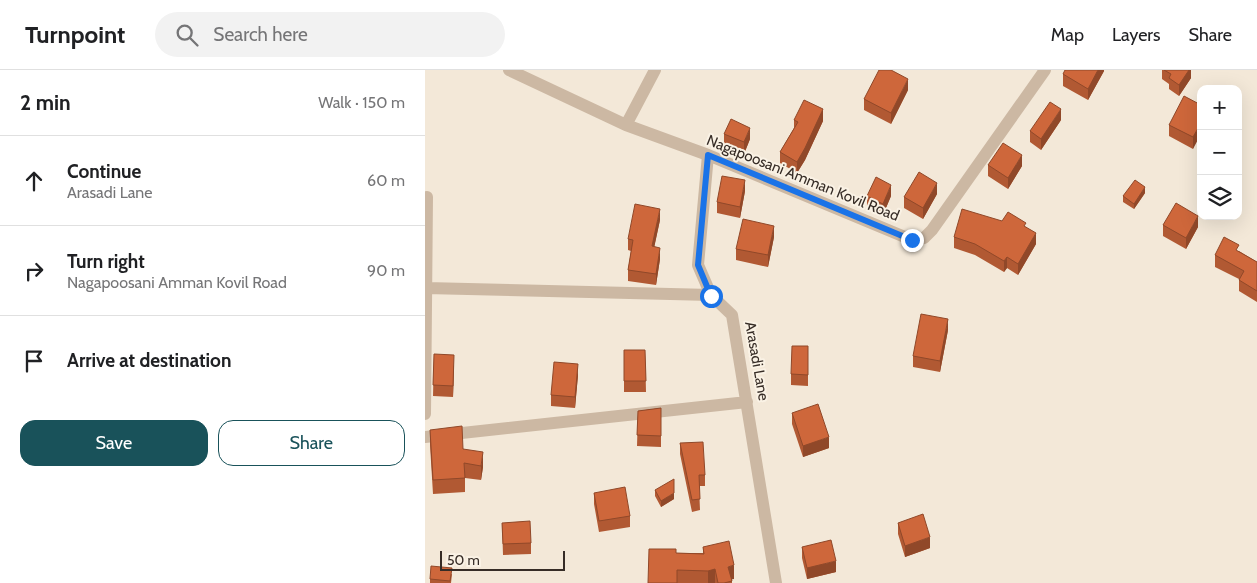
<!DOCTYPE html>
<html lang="en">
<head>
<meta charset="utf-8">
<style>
	body { margin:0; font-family:Cabin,sans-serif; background:#f2f2f2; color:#202124 }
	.controls { position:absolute; right:15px; top:15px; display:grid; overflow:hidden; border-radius:10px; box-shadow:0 5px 20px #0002 }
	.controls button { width:45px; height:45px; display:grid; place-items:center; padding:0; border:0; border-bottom:1px solid #e0e0e0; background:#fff; color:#202124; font:25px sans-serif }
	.scale { position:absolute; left:15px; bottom:12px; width:125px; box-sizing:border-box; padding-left:5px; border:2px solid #362c26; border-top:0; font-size:14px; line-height:18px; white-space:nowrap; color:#362c26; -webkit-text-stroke:4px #faf2e5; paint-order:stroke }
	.stop { position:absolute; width:15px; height:15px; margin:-11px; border:4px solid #1a73e8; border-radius:50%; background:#fff }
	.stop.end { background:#1a73e8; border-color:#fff; box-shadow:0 1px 5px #0008 }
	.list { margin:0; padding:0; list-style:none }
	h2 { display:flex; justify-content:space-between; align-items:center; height:65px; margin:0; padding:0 20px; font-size:21px }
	h2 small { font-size:16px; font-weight:400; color:#757577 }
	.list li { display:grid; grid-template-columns:32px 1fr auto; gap:15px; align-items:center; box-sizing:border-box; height:90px; padding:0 20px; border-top:1px solid #e0e0e0 }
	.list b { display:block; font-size:19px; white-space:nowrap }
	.list p { margin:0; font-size:16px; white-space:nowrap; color:#757577 }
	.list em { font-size:16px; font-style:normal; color:#757577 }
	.actions { display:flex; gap:10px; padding:15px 20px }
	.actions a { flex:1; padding:11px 0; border:1px solid #19525a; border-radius:15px; text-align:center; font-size:18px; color:#19525a }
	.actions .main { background:#19525a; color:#fff }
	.icon { flex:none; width:28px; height:28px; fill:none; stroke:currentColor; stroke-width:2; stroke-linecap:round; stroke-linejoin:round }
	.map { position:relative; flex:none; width:832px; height:513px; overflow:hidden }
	header { display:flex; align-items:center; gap:30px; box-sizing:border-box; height:70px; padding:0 25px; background:#fff; border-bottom:1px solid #e0e0e0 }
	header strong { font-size:24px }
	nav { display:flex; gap:28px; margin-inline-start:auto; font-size:18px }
	.search { width:350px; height:45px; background:#f2f2f2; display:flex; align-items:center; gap:12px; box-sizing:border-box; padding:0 18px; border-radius:28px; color:#757577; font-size:19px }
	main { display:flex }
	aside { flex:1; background:#fff }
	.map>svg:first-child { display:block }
</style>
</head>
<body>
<header>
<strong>Turnpoint</strong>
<div class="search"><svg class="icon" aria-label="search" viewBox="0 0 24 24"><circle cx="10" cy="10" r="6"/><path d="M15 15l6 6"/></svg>Search here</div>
<nav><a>Map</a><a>Layers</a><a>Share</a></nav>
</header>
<main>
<aside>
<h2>2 min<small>Walk · 150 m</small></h2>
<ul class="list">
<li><svg class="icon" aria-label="ahead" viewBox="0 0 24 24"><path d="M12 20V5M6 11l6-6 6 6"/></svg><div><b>Continue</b><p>Arasadi Lane</p></div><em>60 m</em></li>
<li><svg class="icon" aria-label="right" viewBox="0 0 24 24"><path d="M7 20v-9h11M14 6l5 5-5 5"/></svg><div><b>Turn right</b><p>Nagapoosani Amman Kovil Road</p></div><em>90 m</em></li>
<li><svg class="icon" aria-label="arrive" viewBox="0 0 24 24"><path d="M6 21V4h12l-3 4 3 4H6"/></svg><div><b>Arrive at destination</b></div></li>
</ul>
<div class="actions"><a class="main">Save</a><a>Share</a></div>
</aside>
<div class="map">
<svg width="832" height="513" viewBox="0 0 832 513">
	<rect width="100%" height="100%" fill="#f3e8d8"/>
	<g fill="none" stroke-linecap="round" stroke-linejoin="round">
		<path stroke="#ccb8a3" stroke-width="12" d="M84,0l117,55 82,30 204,85 12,-2 8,-8 113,-160
			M201,55l29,-55
			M283,85l-10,110 13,30 21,20 44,268
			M1,218l285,7
			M0,344l2,-217
			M0,367l322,-35"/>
	</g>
	<path fill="#b15933" d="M679,0v1l-16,29 -25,-14v-12z
		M737,0h29v8l-12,18 -10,-7v-5l-7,-5z
		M483,20l-17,34 -27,-14v-11z
		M776,35l-8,44 -24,-13v-11z
		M369,50l29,1 -18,39 -8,13 -17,-10v-11l14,-24z
		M636,50l-20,30 -11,-8v-11z
		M299,64l26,5 -6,15 -20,-9z
		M563,95l34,1 -14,23 -20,-13z
		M320,121l-5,27 -23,-5v-11z
		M720,123l-11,16 -11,-7v-6z
		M512,124l-14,25 -19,-11v-11z
		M442,126h24l-8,19 -16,-8z
		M235,150l-6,27 6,12 -4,26 -28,-4v-11l3,-19 -3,-1v-11z
		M577,151l24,6 10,17 -18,31 -11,-7 -3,4 -29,-17 -21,-7v-11z
		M738,155l35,2 -12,22 -23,-13z
		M349,167l-6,30 -32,-7v-11z
		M814,181l18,11v40l-18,-11v-12l-24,-12v-12z
		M523,260l-8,42 -27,-5v-11z
		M383,276v40l-17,-1v-11z
		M199,280h21l1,42h-22z
		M9,284l20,12 -1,31 -20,-1z
		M153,305l-3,33 -24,-2v-11z
		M236,338v39l-24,-1 1,-35z
		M367,343l37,35 -26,9 -11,-33z
		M5,360l33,19 20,18 -2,13 -16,-2v14l-32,2 -3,-49z
		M255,373l25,32v11h-6l1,24 -8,2 -12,-58z
		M230,420l19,9 -13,8 -6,-11z
		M169,423l36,23v11l-31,5 -5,-28z
		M77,453l29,20v11l-28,1z
		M473,453l32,25 -25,9 -7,-23z
		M278,477l31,32h-2v4h-84l28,-30h27z
		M377,477l34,25 -29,7 -5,-21z
		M27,504l-1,9h-21v-4z"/>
	<path fill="#904829" d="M673,0h6v1l-16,29v-11z
		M764,0h2v8l-12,18v-11z
		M483,9v11l-17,34v-11z
		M398,39v12l-18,39 -8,13v-11z
		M636,39v11l-20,30v-11z
		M776,53v11l-8,15v-12z
		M325,58v11l-6,15v-12z
		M597,85v11l-14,23v-11z
		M320,110v11l-5,27v-11z
		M512,113v11l-14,25v-11z
		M466,115v11l-8,19v-11z
		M720,117v6l-11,16v-5z
		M235,139v11l-8,38v-12z
		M773,146v11l-12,22v-11z
		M349,156v11l-6,30v-12z
		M611,163v11l-18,31v-11z
		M235,178v11l-4,26v-11z
		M582,187v11l-3,4v-11z
		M523,249v11l-8,42v-11z
		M29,285v11l-1,31v-11z
		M153,294v11l-3,33v-11z
		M404,367v11l-26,9v-11z
		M58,382v15l-2,13v-14z
		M249,423v6l-13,8v-6z
		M505,467v11l-25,9v-11z
		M411,491v11l-29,7v-11z
		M309,495v14l-6,1v-13z
		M290,499v14h-7v-12z"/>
	<path fill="#ce673b" stroke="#904829" d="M454,0h12l17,9 -17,34 -27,-14z
		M640,0h33l-10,19 -25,-15z
		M739,0h25l-10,15 -10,-7 2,-4z
		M759,26l17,9v18l-8,14 -24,-12z
		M379,30l19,9 -18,39 -8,14 -17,-10 18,-30 -4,-2z
		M625,32l11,7 -20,30 -11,-8z
		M306,49l19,9 -6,14 -20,-8z
		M578,73l19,12 -14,23 -20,-13z
		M494,102l18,11 -14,25 -19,-11z
		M297,106l23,4 -5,27 -23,-5z
		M451,107l15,8 -8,19 -16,-8z
		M710,110l10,7 -11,17 -11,-8z
		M751,133l22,13 -12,22 -23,-13z
		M210,134l25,5 -8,37 8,2 -4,26 -28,-4 5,-30 -5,-1z
		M537,139l40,12 6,-9 18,11 -2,3 12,7 -18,31 -11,-7 -3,4 -29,-17 -21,-7z
		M318,149l31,7 -6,29 -32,-6z
		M799,167l15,8 -3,5 21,12v29l-18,-11 5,-9 -29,-16z
		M496,244l27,5 -8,42 -27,-5z
		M367,276h16v29l-17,-1z
		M199,280h21l1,31h-22z
		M9,284l20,1 -1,31 -20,-1z
		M129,292l24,2 -3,33 -24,-2z
		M393,334l11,33 -26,9 -11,-33z
		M236,338v28l-24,-1 1,-24z
		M37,356l1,23 20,3 -2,14 -17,-3 1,15 -32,2 -3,-50z
		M278,372l2,33h-6l1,24 -8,1 -12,-57z
		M249,409v14l-13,8 -6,-11z
		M200,417l5,29 -31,5 -5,-28z
		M498,444l7,23 -25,9 -7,-23z
		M105,451l1,22 -28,1 -1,-21z
		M406,470l5,21 -29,7 -5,-21z
		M304,471l5,24 -6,2 4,14 -8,2h-6l-3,-14 -7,2 -31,-1v13h-29l1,-34h27v4l28,1 -1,-7z
		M6,496l21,2 -2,13 -20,-2z"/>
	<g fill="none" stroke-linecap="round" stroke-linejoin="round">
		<path stroke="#1a73e8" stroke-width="6" d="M286,226l-13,-31 10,-110 204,85"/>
	</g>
	<g text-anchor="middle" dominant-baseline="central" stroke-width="4" stroke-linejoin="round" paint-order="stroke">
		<g font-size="15" fill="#362c26" stroke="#faf2e5">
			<text transform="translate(378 108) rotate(22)">Nagapoosani Amman Kovil Road</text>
			<text transform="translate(332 291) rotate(80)">Arasadi Lane</text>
		</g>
	</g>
</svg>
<div class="controls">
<button>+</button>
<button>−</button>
<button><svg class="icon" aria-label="layers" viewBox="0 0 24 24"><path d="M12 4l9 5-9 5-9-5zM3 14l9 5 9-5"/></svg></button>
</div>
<div class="scale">50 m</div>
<div class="stop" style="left:286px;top:226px"></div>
<div class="stop end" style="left:487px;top:170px"></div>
</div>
</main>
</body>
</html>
